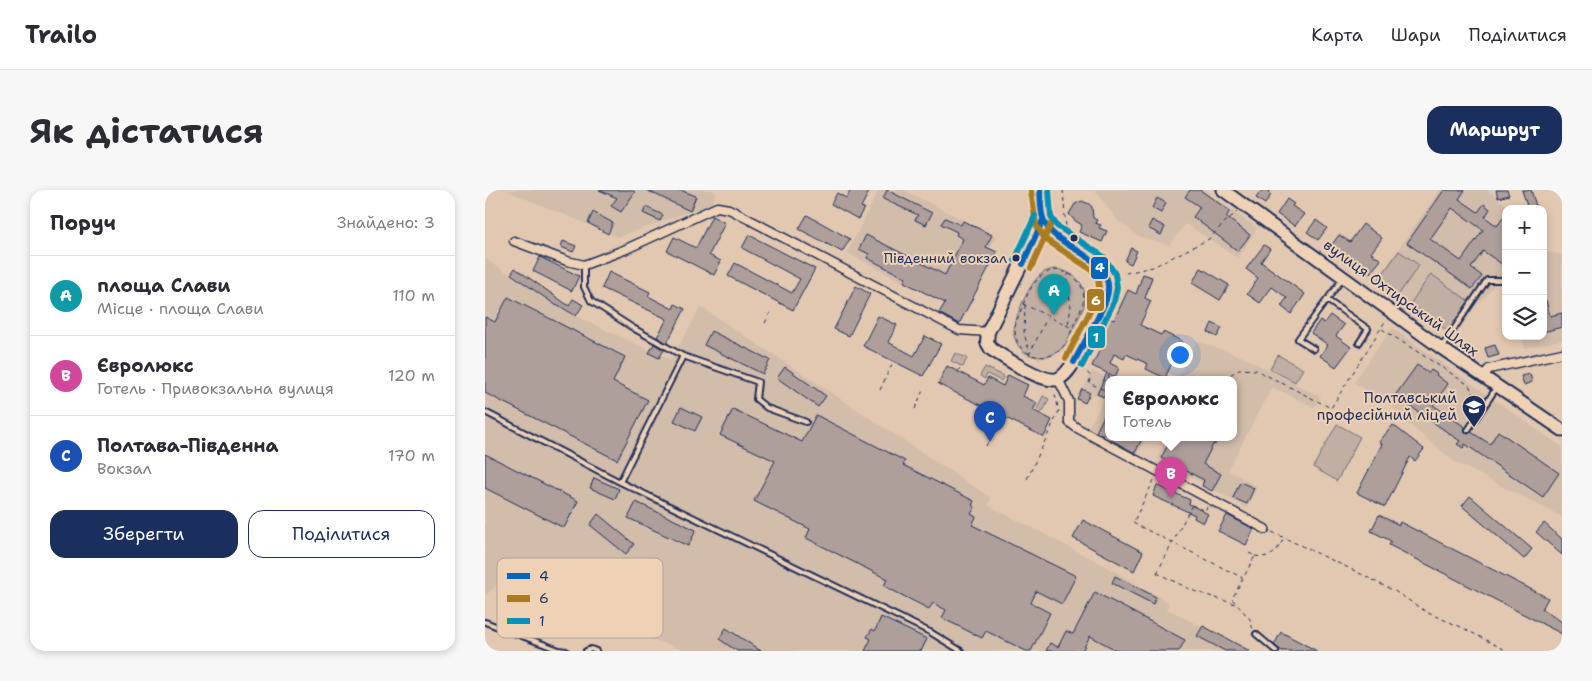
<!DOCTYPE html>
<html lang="uk">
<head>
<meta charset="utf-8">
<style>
	body { margin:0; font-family:"Shantell Sans",sans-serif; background:#f7f7f7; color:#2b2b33 }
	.controls { position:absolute; right:15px; top:15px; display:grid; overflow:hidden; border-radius:10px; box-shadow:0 2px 8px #0003 }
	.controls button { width:45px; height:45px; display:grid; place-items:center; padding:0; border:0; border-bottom:1px solid #e1e1e2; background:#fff; color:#2b2b33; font:25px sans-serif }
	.you { position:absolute; left:694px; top:164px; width:18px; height:18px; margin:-12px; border:4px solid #fff; border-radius:50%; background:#1a73e8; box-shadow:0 0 0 8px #1a73e833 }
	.badge { display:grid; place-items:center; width:32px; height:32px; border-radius:50%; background:#1b2f5e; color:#fff; font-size:16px; font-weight:700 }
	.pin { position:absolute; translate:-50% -41px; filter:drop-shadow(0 1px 2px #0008) }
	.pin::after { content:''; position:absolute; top:26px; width:18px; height:15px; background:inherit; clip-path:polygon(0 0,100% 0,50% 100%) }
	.popup { position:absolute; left:620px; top:186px; width:132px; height:65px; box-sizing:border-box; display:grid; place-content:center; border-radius:10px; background:#fff; filter:drop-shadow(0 1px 4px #0005); font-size:16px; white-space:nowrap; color:#7c7c81 }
	.popup b { font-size:19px; color:#2b2b33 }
	.popup::after { content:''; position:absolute; left:50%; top:100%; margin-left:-10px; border:10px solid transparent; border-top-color:#fff }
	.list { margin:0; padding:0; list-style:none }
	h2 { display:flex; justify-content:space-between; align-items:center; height:65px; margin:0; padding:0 20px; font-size:21px }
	h2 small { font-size:16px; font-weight:400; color:#7c7c81 }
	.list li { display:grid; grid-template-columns:32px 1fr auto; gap:15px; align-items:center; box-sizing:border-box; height:80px; padding:0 20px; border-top:1px solid #e1e1e2 }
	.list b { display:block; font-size:19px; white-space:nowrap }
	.list p { margin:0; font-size:16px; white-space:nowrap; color:#7c7c81 }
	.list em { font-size:16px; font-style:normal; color:#7c7c81 }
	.actions { display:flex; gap:10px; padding:15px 20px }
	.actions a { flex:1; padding:11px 0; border:1px solid #1b2f5e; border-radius:15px; text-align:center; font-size:18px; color:#1b2f5e }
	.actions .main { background:#1b2f5e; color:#fff }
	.icon { flex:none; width:28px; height:28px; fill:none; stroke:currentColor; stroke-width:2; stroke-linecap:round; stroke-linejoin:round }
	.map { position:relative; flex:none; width:1077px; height:461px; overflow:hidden; border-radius:15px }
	header { display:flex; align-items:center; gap:30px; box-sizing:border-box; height:70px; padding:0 25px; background:#fff; border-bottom:1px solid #e1e1e2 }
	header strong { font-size:24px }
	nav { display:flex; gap:28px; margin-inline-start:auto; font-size:18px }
	.intro { display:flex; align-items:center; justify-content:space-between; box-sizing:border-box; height:120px; padding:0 30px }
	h1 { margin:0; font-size:35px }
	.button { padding:12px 22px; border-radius:15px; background:#1b2f5e; color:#fff; font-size:18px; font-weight:700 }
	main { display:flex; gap:30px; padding:0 30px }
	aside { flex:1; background:#fff; border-radius:15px; box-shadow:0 2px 8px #0003 }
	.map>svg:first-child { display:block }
</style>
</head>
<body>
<header>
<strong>Trailo</strong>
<nav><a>Карта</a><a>Шари</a><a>Поділитися</a></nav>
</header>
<div class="intro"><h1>Як дістатися</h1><a class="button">Маршрут</a></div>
<main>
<aside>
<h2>Поруч<small>Знайдено: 3</small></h2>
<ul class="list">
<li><span class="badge" style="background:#0f9aa8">A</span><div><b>площа Слави</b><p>Місце · площа Слави</p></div><em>110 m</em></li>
<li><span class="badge" style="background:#d1479c">B</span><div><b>Євролюкс</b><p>Готель · Привокзальна вулиця</p></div><em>120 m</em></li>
<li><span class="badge" style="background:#1a4fb4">C</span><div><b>Полтава-Південна</b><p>Вокзал</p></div><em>170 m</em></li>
</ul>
<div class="actions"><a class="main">Зберегти</a><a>Поділитися</a></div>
</aside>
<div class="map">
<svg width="1077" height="461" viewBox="0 0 1077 461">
	<rect width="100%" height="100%" fill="#e2c8b1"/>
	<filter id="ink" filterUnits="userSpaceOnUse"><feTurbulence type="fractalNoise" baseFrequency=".02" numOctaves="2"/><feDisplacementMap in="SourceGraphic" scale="10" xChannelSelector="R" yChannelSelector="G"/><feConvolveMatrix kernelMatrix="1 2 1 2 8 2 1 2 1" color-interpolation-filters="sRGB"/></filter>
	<g filter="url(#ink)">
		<path fill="#d2bcaa" d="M20,0h207l4,3 -5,11 -93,33z
			M394,0h25l92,47 -38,73 -111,-57z
			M610,0h108l54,38 -19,30 -52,-34 -17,21 -15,-4 -16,-5 -21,-16z
			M955,0h47l24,19h-5v62l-54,65 -77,-54z
			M1058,61l19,4v85l-37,8 -3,-12h21z
			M0,69l86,55 100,46 30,-53 290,191 -3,7 121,63 60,35 -2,6 81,42h-561l-107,-37 -49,-12 -34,-17 -10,9 -2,-1z
			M907,138l170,119v70l-107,-55 -49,-40v-6l-52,-34z
			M712,151l46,16 78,40 -7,10 -42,-20 -44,83 29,17 -10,21 -90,-50 10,-20 -2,-1h68v-58h-55z
			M607,181l18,8h-1v58h38l-11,19 -47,-29 15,-28 -21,-10z"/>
		<path fill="#c1afa3" stroke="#6e6f80" d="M914,61l20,14 -22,32 -20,-15z
			M569,79c19,1 36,16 30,37 -5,13 -13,26 -19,39 -15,18 -46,16 -51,-10 -2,-14 15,-51 26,-60 4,-4 9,-5 14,-6z
			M946,84l39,28 -21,30 -39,-28z
			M470,163l12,5 -4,9 -12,-6z
			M793,165l25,14 -8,13 -25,-13z
			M500,177l19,9 -3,5 -14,-7 -2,5 -5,-3z
			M558,206l6,3 -6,13 -6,-3z
			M852,234l23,13 -23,44 -24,-14z"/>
		<path fill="#ae9f9b" stroke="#1b2f5e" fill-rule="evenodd" d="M114,0h32l4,2 -14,20 -10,-6 6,-8z
			M161,0h34l16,6 -6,15z
			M366,0h19l-9,17 3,1 -6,11 -27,-15 6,-11 9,5z
			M402,0l45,23 -6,12 -11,-5 3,-5 -35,-16z
			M705,0h10l30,21 -4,6 24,18 -12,16 -45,-34 7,-10 -15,-10z
			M777,0h8l-2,3 3,2 -6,9 -9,-6z
			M959,0h21l-6,9 19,13 6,-8 6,5 -5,8 12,9 9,-12v53l-23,-16 -12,17 11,8 -10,13 -65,-46zM967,18l31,22 -22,31 -31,-22z
			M1011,0h11l2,5 -11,3z
			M1037,0h9l6,19h-9z
			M672,8l9,5 -5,10 -9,-5z
			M802,9l7,5 -2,2 12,8 -9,12 -18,-12z
			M597,11l7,3 3,3 1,11 4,2 -2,3 6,2 -2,3 8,3 -5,11 -23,-10 3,-7 -8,-5 -5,-6 6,-10z
			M161,17l17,8 -3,6 -17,-8z
			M108,22l20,11 -5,11 -20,-11z
			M322,25l43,24 -8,13 -43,-23z
			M227,26l13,7 -16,32 12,6 -7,14 -47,-24 7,-14 22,11z
			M460,28l16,7 2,-4 29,14 -6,12 11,5 -38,72 -20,-11 6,-10 -41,-21 2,-4 -39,-20 2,-4 -10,-5 7,-14 79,40 18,-36 -7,-4 1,-3 -16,-8z
			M667,30l13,7 -4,8 -13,-7z
			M831,30l11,8 -9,12 -11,-8z
			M878,34l19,14 -11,15 10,7 -11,13 -40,-26 9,-12 11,7z
			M264,45l66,34 -22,41 -65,-34 7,-13 57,30 8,-14 -58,-31z
			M78,51l13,5 -3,6 -12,-5z
			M779,55l6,4 -9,13 44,32 -14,20 -10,-8 6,-8 -15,-11 -12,16 -13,-9 11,-16 -12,-9z
			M646,58l6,3 -6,13 -6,-3z
			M55,67l39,19 -7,15 -39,-20z
			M30,78l54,38 4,-7 10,6 -7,11 -18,-11 -1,1 -46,-32z
			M716,78l28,17 -9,15 -28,-17z
			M124,82l41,20 -2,4 25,13 2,-5 10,5 -18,34 -10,-6 10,-18 -65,-31z
			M658,84l9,3 -7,21 6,3 -11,24 21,10 2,-3 19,9 -17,37 -19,-9 2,-5 -22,-10 -2,5 -10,-5 -4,9 9,5 -4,9 -6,-3v25l-12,-5 10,-21 -15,-7 14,-29 -7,-4 8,-16 7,3 14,-30 8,4z
			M371,96l14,8 -21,42 -15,-7z
			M23,107l117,60 -12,25 35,18 -31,60 -132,-67v-76l10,5z
			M1058,110h3l4,16 12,-3v14l-19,5z
			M845,125l14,10 -8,11 15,11 -15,20 -16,-11 8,-11 -17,-12 9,-13 4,3z
			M393,126l19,9 -9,17 26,14 11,-20 16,8 -18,32 -60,-30z
			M727,133l10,5 -5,9 -9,-5z
			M226,141l59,29 -7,14 -59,-29z
			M169,154l10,6 -5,8 -10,-5z
			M1010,155l4,10 -11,3 -3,-10z
			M932,175l12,8 2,-3 6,4 -1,1 12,9 -15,21 32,22 1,6 2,1 3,-2 19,12 8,-13 61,42 -16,24 -78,-53 -2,4 -6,-4 3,-3 -53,-37 -1,1 -12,-8z
			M462,176l37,19 4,-7 15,8 5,-11 20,10 -5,11 14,7 -4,7 19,10 -8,17 -106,-53z
			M300,177l41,29 -8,11 -41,-29z
			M1045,184l2,8 -8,3 -3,-9z
			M597,199l8,4 -5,10 -8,-4z
			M196,217l21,10 -7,14 -21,-10z
			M248,219l69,33 14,-27 89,46 -2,4 71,36 -2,4 3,2 -4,7 5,3 -4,8 104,51 -14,28 -26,-13 -5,12 19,10 -19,38h-5l-40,-20 -4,7 -40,-20 4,-8 -13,-7 -4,6 -45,-23 3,-7 -81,-41 4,-9 -56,-28 21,-40 -55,-26z
			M619,226l5,3v7l-6,10 -7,-4z
			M908,235l31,24 -9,12 -5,-4 -25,50 -28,-14 25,-49 -3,-2z
			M628,247h30l-8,16 -24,-13z
			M687,247h45l-14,27 18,10 -9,17 -10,-5 2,-6 -43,-22z
			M0,264l93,47 -14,27 -79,-40z
			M109,288l25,11 -4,10 -25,-11z
			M755,292l14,6 -7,16 -14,-6z
			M672,295l33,15 -1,4 19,10 -5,9 -9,-5 1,-3 -42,-19z
			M985,306l62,53 -8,10 -62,-53z
			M151,312l60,28 -8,16 -60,-28z
			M113,324l36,30 -8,10 -36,-29z
			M742,325l27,14 -8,16 -28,-14z
			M894,325l20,10 1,-3 148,76 -6,11 20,13v12l-173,-89 2,-4 -20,-10z
			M598,330l60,32 -9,19 -61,-33z
			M1059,333l18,16v16l-26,-23z
			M630,386l41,21 -3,7 -41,-21z
			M610,402l90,48 -6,11h-61l-28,-15 -8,15h-36l4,-8 8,4 8,-16 7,3z
			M396,427l46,22 -6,12h-56l6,-12 -4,-2 5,-8 3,2z
			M718,436l47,25h-25l-28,-15z
			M241,438l35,23h-24l-18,-12z
			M796,442l36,19h-35l-8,-6z"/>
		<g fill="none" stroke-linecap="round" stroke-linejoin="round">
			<defs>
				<path id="lane" d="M99,76v21l7,14 42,27 50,28 -63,126
					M842,110l41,29 -9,14
					M956,158l46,-68h17l2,-2
					M829,159l-16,-10 45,-61
					M198,166l75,26 -2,17 11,9 39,14
					M0,222l135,70 310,150 31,19
					M983,240l29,-43
					M0,432l74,28 7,1
					M771,444l20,17
					M101,461l5,-2 5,2"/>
				<path id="street" d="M29,51l53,20 17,4 40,-15 93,-43 12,2 230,121 29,2
					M999,185l5,-6 73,-16
					M573,189l11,22v21l8,6 188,101"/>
				<path id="secondary" d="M738,0l218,158 121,82"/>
				<path id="primary" d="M555,0l3,30 8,12 47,32 8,12 2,11 -2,12 -32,63c-4,6 -9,14 -16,17 -15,5 -54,-22 -67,-30l-4,-7 1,-10 55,-112"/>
			</defs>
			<use href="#lane" stroke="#1b2f5e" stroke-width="8"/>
			<use href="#street" stroke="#1b2f5e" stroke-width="11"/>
			<use href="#secondary" stroke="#1b2f5e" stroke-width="15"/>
			<use href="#primary" stroke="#1b2f5e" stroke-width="16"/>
			<path stroke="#1b2f5e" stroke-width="1" stroke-dasharray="4 4" stroke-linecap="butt" d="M578,0l3,39
				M569,80c19,1 35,16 28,36 -2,6 -5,12 -8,18 -3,7 -6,17 -12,24 -9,11 -27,12 -38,2 -9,-7 -10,-18 -8,-28 9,-20 15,-47 38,-52z
				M641,83l27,-6 56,-28 16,-17 12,-10
				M582,90l4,27 -3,18
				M538,114l49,24
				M540,115l-1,29 6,19
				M280,133l6,-12
				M897,139l87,56 9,20
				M445,148l5,2
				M544,165l40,-82
				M596,178l10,8 -2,7 20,9
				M473,182l2,-4
				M739,189l15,-10 17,1 75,38 55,-88
				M395,200l13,-28
				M430,219l9,-21
				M714,247l16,8 4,-8
				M501,256l15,-32
				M542,289l32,-68 -5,-20
				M669,290l-21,43 110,55
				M707,315l13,6 2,-4
				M787,342l83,39 41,21 32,21 33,14 46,24
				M764,363l6,3 -23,43 18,20 3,11
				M770,366c18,3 21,-4 29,-18
				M672,383l37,18 41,13"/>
			<use href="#lane" stroke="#efd2b6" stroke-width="4"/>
			<use href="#street" stroke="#efd2b6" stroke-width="8"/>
			<use href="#secondary" stroke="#efd2b6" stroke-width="11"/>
			<use href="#primary" stroke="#efd2b6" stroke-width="12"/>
			<path stroke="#1b2f5e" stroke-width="1" stroke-dasharray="4 4" stroke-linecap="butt" d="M672,383l35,-68"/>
			<defs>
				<path id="bus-1" d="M555,0c1,9 0,22 4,31 12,30 77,35 62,79 -8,20 -22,42 -32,62
					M538,74l20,-44"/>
				<path id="bus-2" d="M546,1l5,34 9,14 47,31 6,9 1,8 -1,9 -32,62
					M546,78l20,-44"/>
				<path id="bus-3" d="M564,0l2,27 6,9 47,31 11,17 2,13 -3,15 -32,64
					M530,70l20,-44"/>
			</defs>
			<use href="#bus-1" stroke="#efd2b6" stroke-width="10"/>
			<use href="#bus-2" stroke="#efd2b6" stroke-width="10"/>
			<use href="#bus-3" stroke="#efd2b6" stroke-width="10"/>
			<use href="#bus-1" stroke="#0065bd" stroke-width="6"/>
			<use href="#bus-2" stroke="#aa7c21" stroke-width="6"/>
			<use href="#bus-3" stroke="#0591b8" stroke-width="6"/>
		</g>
	</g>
	<defs>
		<symbol id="university-pin" viewBox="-11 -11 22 30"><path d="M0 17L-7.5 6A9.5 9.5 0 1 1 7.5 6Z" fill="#1b2f5e" stroke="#efd2b6"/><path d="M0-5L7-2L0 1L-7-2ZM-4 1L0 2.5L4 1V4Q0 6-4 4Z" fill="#fff"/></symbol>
	</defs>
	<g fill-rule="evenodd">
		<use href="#university-pin" x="975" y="203" width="28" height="38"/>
	</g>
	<g fill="#1b2f5e" stroke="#efd2b6" stroke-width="2">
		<circle cx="589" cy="48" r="4.5"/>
		<circle cx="531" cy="68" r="4.5"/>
	</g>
	<g text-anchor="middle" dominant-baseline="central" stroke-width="4" stroke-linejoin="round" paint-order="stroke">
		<g font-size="14" fill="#1b2f5e" stroke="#efd2b6" text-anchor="end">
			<text x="522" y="68">Південний вокзал</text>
		</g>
		<g font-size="15" fill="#1b2f5e" stroke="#efd2b6">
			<text transform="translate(916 108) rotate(36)">вулиця Охтирський Шлях</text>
		</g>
		<g font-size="15" fill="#1b2f5e" stroke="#efd2b6" text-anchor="end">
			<text x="972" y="208">Полтавський<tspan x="972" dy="17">професійний ліцей</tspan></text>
		</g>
	</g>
	<rect x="12" y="368" width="166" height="80" rx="8" fill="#efd2b6" stroke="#afa19c" stroke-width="1"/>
	<rect x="22" y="383" width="23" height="6" fill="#0065bd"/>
	<rect x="22" y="405" width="23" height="7" fill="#aa7c21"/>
	<rect x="22" y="428" width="23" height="6" fill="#0591b8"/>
	<g font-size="14" fill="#1b2f5e">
		<text x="54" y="391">4</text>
		<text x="54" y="413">6</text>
		<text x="54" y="436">1</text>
	</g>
	<g stroke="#efd2b6" stroke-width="2">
		<rect x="605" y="66" width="19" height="24" rx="5" fill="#0065bd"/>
		<rect x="601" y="98" width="19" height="24" rx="5" fill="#aa7c21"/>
		<rect x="602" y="135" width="19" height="24" rx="5" fill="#0591b8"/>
	</g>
	<g font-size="14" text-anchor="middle" font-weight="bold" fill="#fff">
		<text x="615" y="82">4</text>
		<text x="611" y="115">6</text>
		<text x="611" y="152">1</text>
	</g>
</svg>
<div class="controls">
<button>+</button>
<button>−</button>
<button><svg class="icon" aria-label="layers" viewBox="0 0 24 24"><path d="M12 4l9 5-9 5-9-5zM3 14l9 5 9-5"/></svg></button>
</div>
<div class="you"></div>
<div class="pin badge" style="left:569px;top:125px;background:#0f9aa8">A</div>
<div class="pin badge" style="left:686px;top:308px;background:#d1479c">B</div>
<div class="popup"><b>Євролюкс</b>Готель</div>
<div class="pin badge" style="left:505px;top:252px;background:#1a4fb4">C</div>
</div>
</main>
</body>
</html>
